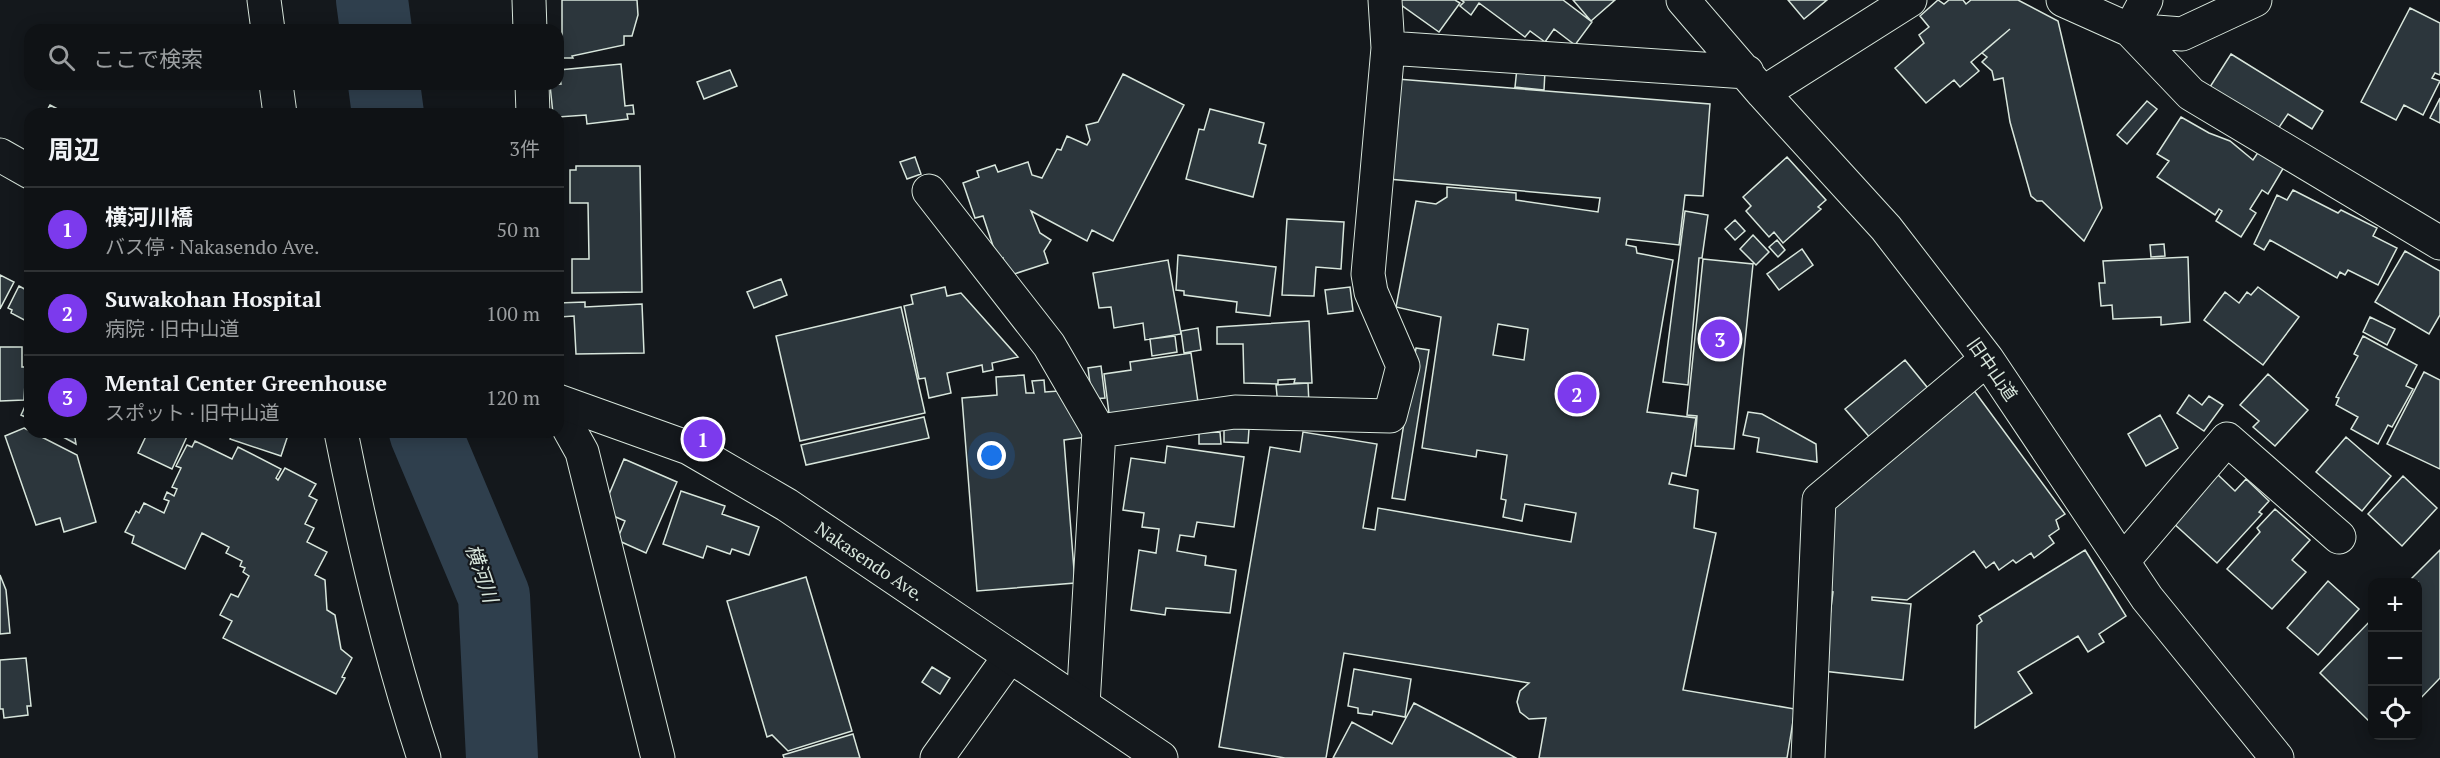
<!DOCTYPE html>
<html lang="ja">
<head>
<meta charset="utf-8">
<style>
	body { margin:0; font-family:"PT Serif","Noto Sans JP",serif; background:#181b1e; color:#f1f3f6 }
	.controls { position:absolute; right:18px; bottom:18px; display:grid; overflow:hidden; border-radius:12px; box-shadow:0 3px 15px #0003 }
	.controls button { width:54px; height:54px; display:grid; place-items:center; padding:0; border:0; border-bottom:2px solid #2f3234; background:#0f1215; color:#f1f3f6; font:30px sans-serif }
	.you { position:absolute; left:992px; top:456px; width:21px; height:21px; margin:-15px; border:4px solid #fff; border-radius:50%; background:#1a73e8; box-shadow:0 0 0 9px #1a73e833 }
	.badge { display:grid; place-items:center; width:39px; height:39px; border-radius:50%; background:#7c3aed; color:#fff; font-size:20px; font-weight:700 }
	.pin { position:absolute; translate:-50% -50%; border:3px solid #fff; box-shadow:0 2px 6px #0006 }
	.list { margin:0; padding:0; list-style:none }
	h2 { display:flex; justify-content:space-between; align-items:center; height:78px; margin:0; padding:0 24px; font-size:26px }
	h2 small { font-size:20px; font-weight:400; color:#9b9ea0 }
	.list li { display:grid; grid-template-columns:39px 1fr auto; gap:18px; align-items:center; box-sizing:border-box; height:84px; padding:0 24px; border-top:2px solid #2f3234 }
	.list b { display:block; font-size:22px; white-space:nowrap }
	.list p { margin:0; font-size:20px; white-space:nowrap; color:#9b9ea0 }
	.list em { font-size:20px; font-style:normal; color:#9b9ea0 }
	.icon { flex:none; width:33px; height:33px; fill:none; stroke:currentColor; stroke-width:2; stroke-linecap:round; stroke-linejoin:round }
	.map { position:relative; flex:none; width:2440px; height:758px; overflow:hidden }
	.search { position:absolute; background:#0f1215; box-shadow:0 3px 15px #0003; left:24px; top:24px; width:540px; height:66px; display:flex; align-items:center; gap:15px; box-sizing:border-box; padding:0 21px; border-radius:18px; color:#9b9ea0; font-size:22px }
	.panel { position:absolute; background:#0f1215; box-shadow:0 3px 15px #0003; left:24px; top:108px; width:540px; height:330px; border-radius:18px }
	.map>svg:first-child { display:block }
</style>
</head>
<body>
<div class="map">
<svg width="2440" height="758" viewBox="0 0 2440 758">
	<rect width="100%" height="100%" fill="#14181c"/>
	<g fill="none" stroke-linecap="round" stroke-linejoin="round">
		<path stroke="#2f3f4d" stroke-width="72" d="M372,0l4,30
			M384,84l4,30
			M425,432l69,164 8,162"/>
	</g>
	<path fill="#2c363c" stroke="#d8e6dc" stroke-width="1.5" fill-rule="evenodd" d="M562,0h75l1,15 -6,21h-8v9l-52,11 1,2h-11z
		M1394,0h61l5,3 -21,29z
		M1461,0h102l29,22 -17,23 -21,-16 -9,13 -15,-11 -5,6 -46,-34 -8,12 -11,-9 4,-4z
		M1573,0h42l-24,21z
		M1788,0h39l-23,19z
		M1938,0l6,4 5,-4h14l3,4 5,-4h47l40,21 44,187 -18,33 -42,-40h-5l-6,-5 -21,-74 -7,-44 -9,2 -2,-9 -10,-9 5,-5 -5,-4 28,-24 -39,33 8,9 -19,16 -6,-7 -28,23 -31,-35 29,-25 -5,-8 10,-8 -9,-11z
		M2410,8l30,15v52l-5,-2 -3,5 8,3 -17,34 -19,-10 -8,15 -35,-18z
		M2231,54l92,57 -11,18 -24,-15 -12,18 -68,-42z
		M621,64l4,42 8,-1 1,9h-7l1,5 -41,5 -1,-9 -28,2v-3h-5l-3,-29 11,-1 -2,-14z
		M1517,68l28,3 -1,19 -29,-3z
		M730,70l7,16 -33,13 -7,-17z
		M1123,74l61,31 -71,136 -21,-11 -5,11 -56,-30 9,22 11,7 -7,11 4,12 -40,13 -5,-18 -5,3 -15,-45 -8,2 -12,-35 16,-6 -2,-6 18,-6 3,7 30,-10 4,13 10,3 15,-29 4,1 6,-14 20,9 3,-5 -4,-15 12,-3z
		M1397,79l313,25 -7,92 -18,-1 -6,50 -52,-6 -1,6 10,2 1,6 36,7 -26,152 49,6 -10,58 -14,-3 -3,11 29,6 -4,38 22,5 -33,157 112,19 -8,49h-248l7,-40 -17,1 -9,-7 -3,-10 3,-11 9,-8 -185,-30 -18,105h-41l-66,-11 51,-300 30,5 3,-20 74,12 -14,84 12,2 3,-22 193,34 5,-29 -51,-9 -3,17 -19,-4 3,-17 -5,-1 6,-44 -30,-5 -1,7 -54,-9 19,-131 -45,-10 20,-106 20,3 11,-7v-10l69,6v7l82,12 2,-14 -212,-19zM1498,324l30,5 -4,31 -31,-5z
		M2440,98v25l-10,-5z
		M2147,101l10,8 -30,35 -10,-9z
		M50,105l17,9h-22z
		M1210,109l54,14 -5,20 7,2 -13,52 -67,-18 13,-50 5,1z
		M2181,117l28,16 21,8 23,19 6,-9 25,16 -16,27 -6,-4 -12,19 6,4 -15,24 -25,-16 6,-10 -3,-2 -4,6 -58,-38 12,-16 -12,-7z
		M915,157l6,17 -14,5 -7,-17z
		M1787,157l39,43 -8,7 3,2 -38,34 -9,-11 -5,5 -23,-26 5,-5 -8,-9z
		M576,166h64l2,126 -70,1v-34h17l-1,-56h-18v-33h6z
		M2293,190l45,23 3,-3 36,18 -4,8 24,12 -19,37 -30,-15 -3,5 -5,-3 -3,6 -67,-38 -6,10 -10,-6 23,-49 10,5z
		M1685,211l23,4 -6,43h-3l-11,127 -25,-3z
		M1287,219l57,3 -3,47 -25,-2 -2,29 -32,-1z
		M1735,220l10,11 -10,9 -10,-11z
		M1753,235l16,17 -13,13 -16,-16z
		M1777,240l8,10 -7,7 -9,-10z
		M2164,244l1,12 -14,1 -1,-12z
		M1802,249l11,16 -34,25 -12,-16z
		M2405,251l35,20v44l-11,19 -54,-32z
		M1178,255l98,12 -6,49 -34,-4 1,-10 -53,-7v-4l-8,-1z
		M2188,257l2,65 -29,3v-8l-48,2 -1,-14 -11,1 -2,-23h6l-2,-22z
		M1703,259l50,5 -19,185 -39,-3 2,-30 -10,-1z
		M1168,260l13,74 -36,6 -2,-17 -29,5 -3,-21 -12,1 -6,-35z
		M0,275l14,7 -14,27z
		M781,279l6,16 -33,13 -7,-16z
		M19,286l11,6v31l-19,-10 1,-3 -4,-2z
		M945,287l2,9 14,-3 57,64 -26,6 1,7 -10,2 -1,-7 -35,8 4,20 -22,5 -4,-20 -6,1 -15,-73 9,-2 -2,-9z
		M1350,287l3,24 -25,3 -3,-24z
		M2258,287l41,30 -36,48 -59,-45 21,-28 14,11 8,-11 4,3z
		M585,302v5l57,-3 2,49 -68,1 -2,-38 -15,1 -1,-14z
		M901,307l24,106 -125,28 -24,-105z
		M2370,317l25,12 -8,16 -24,-13z
		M1309,321l3,62h-18l1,-4 -17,1v4l-34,-1 -1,-39h-26v-17z
		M1198,328l3,22 -17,3 -3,-22z
		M1175,336l2,16 -25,4 -2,-17z
		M2363,336l54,29 -11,21 7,3 -21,38 -4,-2 -10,19 -27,-15 7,-12 -22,-12 3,-7 -3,-1 22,-41 -4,-2z
		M0,347h22v20h4l-2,33 -24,1z
		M1416,348l13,2 -24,150 -13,-2z
		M1191,353l8,56 -89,12 -6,-47 27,-4 -1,-8z
		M1905,360l26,32 -59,48 -27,-31z
		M1101,366l4,32 -13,1 -4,-31z
		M2424,372l16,8v89l-53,-25z
		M2268,374l40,36 -33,36 -22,-19 6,-6 -19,-16z
		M1024,375l2,18h8l-2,-12 12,-1 1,12 14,-1 28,46 -23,3 11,143 -98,8 -15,-193 35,-3 -1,-18z
		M1967,381l98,133 -9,6 3,9 -10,7 5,7 -20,15 -3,-5 -15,10 -3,-3 -14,10 -5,-8 -8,6 -12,-17 -67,49 -35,-3v3l39,4 -8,76 -80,-9 10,-79 -14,-2 9,-106z
		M1308,383l1,21 -31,2 -2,-21z
		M2189,395l13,10 7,-9 14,9 -19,26 -27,-18z
		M27,402l3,1v16l-9,-4z
		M1748,412l14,2 54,30 1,18 -60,-10 2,-14 -16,-3z
		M2160,415l18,33 -32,18 -18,-32z
		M924,417l5,21 -123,27 -5,-20z
		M24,428l53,27 19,67 -32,10 -4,-14 -24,7 -31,-89z
		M1224,428l25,1 -1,14 -24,-1z
		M54,432h20l2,12z
		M148,432h41l-17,37 -34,-16z
		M232,432h57l-8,24 -51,-17z
		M1220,432l1,12h-22v-11z
		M2346,437l45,39 -29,35 -46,-39z
		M195,441l37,18 6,-12 43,22 -5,9 2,2 7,-12 31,16 -7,12 8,4 -12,24 9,4 -7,14 20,10 -12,23 10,5 2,30 8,5 6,34 11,9 -10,19 3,1 -9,16 -113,-56 9,-17 -12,-6 11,-21 7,3 11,-21 -6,-4 2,-4 -5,-2 2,-5 -16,-8 3,-6 -27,-14 -17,36 -53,-26 2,-7 -9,-4 11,-21 3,2 5,-10 20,10 5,-12 -5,-2 3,-7 7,4 3,-7 -5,-2 9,-19 -5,-2 11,-21 5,2z
		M1167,446l77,11 -10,70 -37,-5 -3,15 -14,-2 -3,16 29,5 -1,9 31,5 -6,43 -64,-5 -1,7 -34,-5 8,-60 17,3 3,-24 -17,-2 2,-14 -21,-3 8,-52 34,5z
		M624,459l53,23 -31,71 -29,-13 8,-19 -23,-10z
		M2216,473l19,18 11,-12 23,22 -10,11 3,2 -45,49 -45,-41z
		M2403,476l34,32 -35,38 -34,-32z
		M681,491l44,15 -3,8 37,13 -10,28 -17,-6 -2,5 -23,-8 -4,12 -40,-14z
		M2275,509l35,31 -18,20 14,12 -34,37 -45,-40 33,-37 -3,-4z
		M2085,550l41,66 -27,18 5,8 -16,10 -10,-16 -60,36 14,21 -57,35 2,-103 5,-4 -3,-5z
		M2440,550v128l-22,23v-119h-10z
		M0,575l6,15 4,43 -10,1z
		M806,577l46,154 -64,20 -16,-16 -5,2 -40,-136z
		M2328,581l31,28 -41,46 -31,-27z
		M2372,619v105l-52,-51z
		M26,658l5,48h-4l1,9 -24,3 -1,-9h-3v-49z
		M932,667l18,11 -10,16 -18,-12z
		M1354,669l57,10 -6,38 -32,-6 -1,4 -14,-2v-5l-10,-2z
		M1414,703l57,30 45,25h-183l19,-36 40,22z
		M853,734l7,24h-76l-1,-3z"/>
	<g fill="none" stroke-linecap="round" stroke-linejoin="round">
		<defs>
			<path id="minor" d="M264,0l4,30
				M529,0l1,30
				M1385,0l3,48
				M1683,0l80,93 123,135 101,131 160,239 130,160
				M2063,0l67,30 52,4 73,-34
				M2130,30l61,64 249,149
				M2130,30l16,-30
				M276,84l4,30
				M532,84l1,30
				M1763,93l147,-93
				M929,191l120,154 50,86
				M558,409l24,43 76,306
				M341,432c22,110 48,220 83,326
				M2123,561l104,-122 112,98
				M1083,705l16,-274 136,-19 155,4 13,-50 -32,-74 -3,-18 20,-226 359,24
				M937,758l73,-102
				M1808,758l11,-258 168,-141"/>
			<path id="highway" d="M0,155l30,17
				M558,401l131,47 98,57 374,253"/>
		</defs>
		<use href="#minor" stroke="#d8e6dc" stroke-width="35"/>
		<use href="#highway" stroke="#d8e6dc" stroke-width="35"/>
		<use href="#minor" stroke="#14181c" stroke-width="33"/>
		<use href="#highway" stroke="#14181c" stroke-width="33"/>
	</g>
	<g text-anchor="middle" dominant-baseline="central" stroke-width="4.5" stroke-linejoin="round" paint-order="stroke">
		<g font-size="18" fill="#d8e6dc" stroke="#14181c">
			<text transform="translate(1993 369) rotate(55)">旧中山道</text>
			<text transform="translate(870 561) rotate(34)">Nakasendo Ave.</text>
		</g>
		<g font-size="20" font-style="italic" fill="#d8e6dc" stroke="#14181c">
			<text transform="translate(482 573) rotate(71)">横河川</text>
		</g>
	</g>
</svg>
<div class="controls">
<button>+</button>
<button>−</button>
<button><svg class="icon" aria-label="locate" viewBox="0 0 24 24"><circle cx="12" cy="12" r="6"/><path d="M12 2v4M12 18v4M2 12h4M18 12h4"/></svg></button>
</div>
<div class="you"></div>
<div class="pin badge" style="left:703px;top:439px">1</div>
<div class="pin badge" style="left:1577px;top:394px">2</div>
<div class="pin badge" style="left:1720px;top:339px">3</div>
<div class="search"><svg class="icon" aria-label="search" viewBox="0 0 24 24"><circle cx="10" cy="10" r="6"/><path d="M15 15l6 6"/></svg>ここで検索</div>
<section class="panel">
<h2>周辺<small>3件</small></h2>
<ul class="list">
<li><span class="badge">1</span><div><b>横河川橋</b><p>バス停 · Nakasendo Ave.</p></div><em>50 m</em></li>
<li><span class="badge">2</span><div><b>Suwakohan Hospital</b><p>病院 · 旧中山道</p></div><em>100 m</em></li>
<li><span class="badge">3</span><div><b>Mental Center Greenhouse</b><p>スポット · 旧中山道</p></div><em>120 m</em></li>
</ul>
</section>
</div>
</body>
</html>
